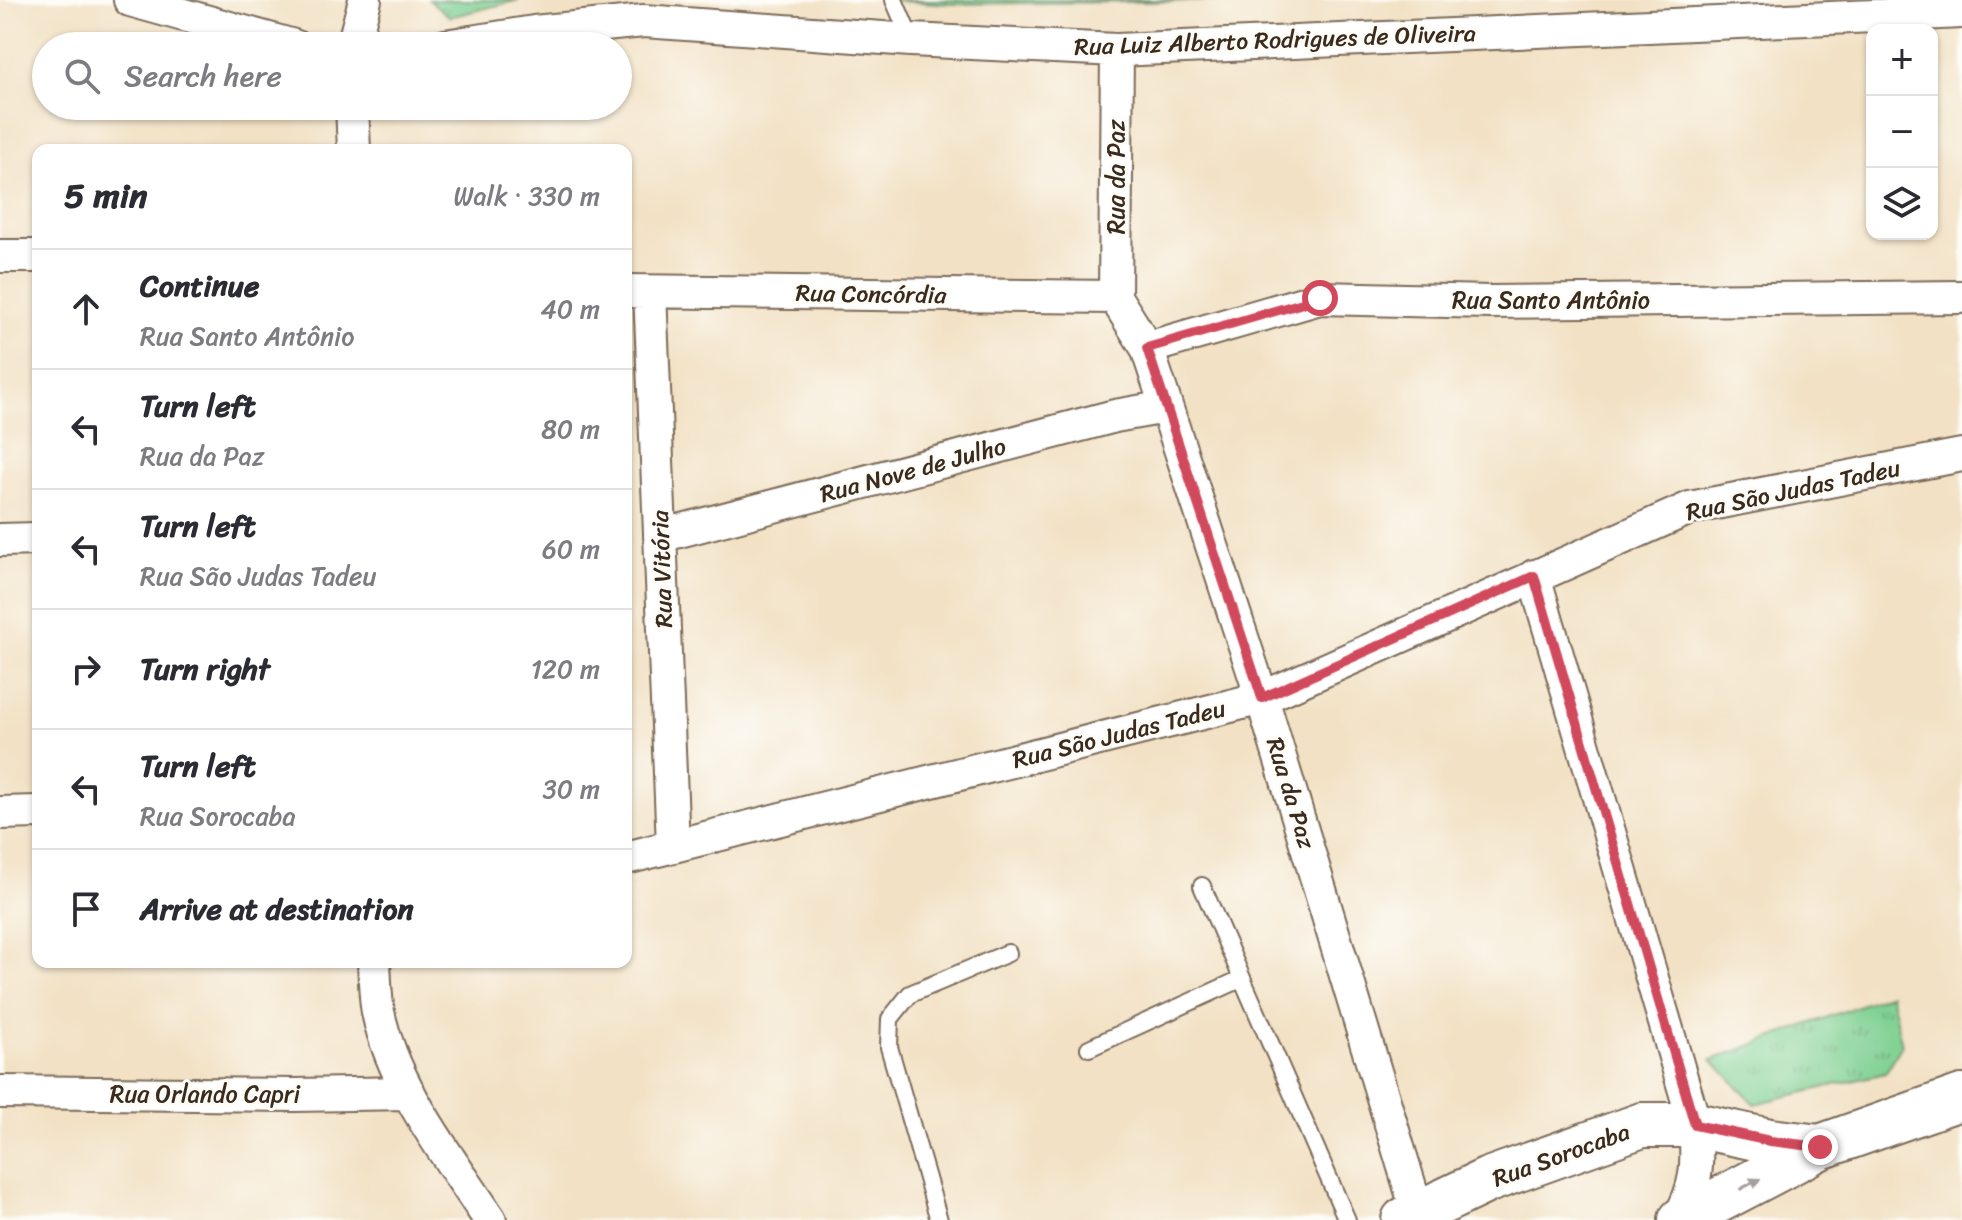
<!DOCTYPE html>
<html lang="en">
<head>
<meta charset="utf-8">
<style>
	body { margin:0; font-family:Sriracha,sans-serif; background:#f7f7f7; color:#2b2b33 }
	.controls { position:absolute; right:24px; top:24px; display:grid; overflow:hidden; border-radius:16px; box-shadow:0 2px 6px #0004 }
	.controls button { width:72px; height:72px; display:grid; place-items:center; padding:0; border:0; border-bottom:2px solid #e1e1e2; background:#fff; color:#2b2b33; font:40px sans-serif }
	.stop { position:absolute; width:24px; height:24px; margin:-18px; border:6px solid #d1495b; border-radius:50%; background:#fff }
	.stop.end { background:#d1495b; border-color:#fff; box-shadow:0 2px 8px #0008 }
	.list { margin:0; padding:0; list-style:none }
	h2 { display:flex; justify-content:space-between; align-items:center; height:104px; margin:0; padding:0 32px; font-size:34px }
	h2 small { font-size:26px; font-weight:400; color:#7c7c81 }
	.list li { display:grid; grid-template-columns:52px 1fr auto; gap:24px; align-items:center; box-sizing:border-box; height:120px; padding:0 32px; border-top:2px solid #e1e1e2 }
	.list b { display:block; font-size:30px; white-space:nowrap }
	.list p { margin:0; font-size:26px; white-space:nowrap; color:#7c7c81 }
	.list em { font-size:26px; font-style:normal; color:#7c7c81 }
	.icon { flex:none; width:44px; height:44px; fill:none; stroke:currentColor; stroke-width:2; stroke-linecap:round; stroke-linejoin:round }
	.map { position:relative; flex:none; width:1962px; height:1220px; overflow:hidden }
	.search { position:absolute; background:#fff; box-shadow:0 2px 6px #0004; left:32px; top:32px; width:600px; height:88px; display:flex; align-items:center; gap:20px; box-sizing:border-box; padding:0 28px; border-radius:44px; color:#7c7c81; font-size:30px }
	.panel { position:absolute; background:#fff; box-shadow:0 2px 6px #0004; left:32px; top:144px; width:600px; height:824px; border-radius:16px }
	.map>svg:first-child { display:block }
</style>
</head>
<body>
<div class="map">
<svg width="1962" height="1220" viewBox="0 0 1962 1220">
	<defs>
		<pattern id="park-tufts" width="24" height="20" patternUnits="userSpaceOnUse" patternTransform="scale(2)"><rect width="24" height="20" fill="#7ccf90"/><path d="M3 7l-1-3M5 7V3M7 7l1-3M15 17l-1-3M17 17v-4M19 17l1-3" fill="none" stroke="#67a875"/></pattern>
	</defs>
	<rect width="100%" height="100%" fill="#fdfcf7"/>
	<filter id="ink" filterUnits="userSpaceOnUse"><feTurbulence type="fractalNoise" baseFrequency=".0125" numOctaves="2"/><feDisplacementMap in="SourceGraphic" scale="16" xChannelSelector="R" yChannelSelector="G"/><feConvolveMatrix kernelMatrix="1 2 1 2 8 2 1 2 1" color-interpolation-filters="sRGB"/></filter>
	<filter id="wash" filterUnits="userSpaceOnUse"><feTurbulence type="fractalNoise" baseFrequency=".006" numOctaves="4" result="noise"/><feDisplacementMap in="SourceGraphic" scale="32" xChannelSelector="R" yChannelSelector="G"/><feGaussianBlur stdDeviation="1.8" result="paint"/><feColorMatrix in="noise" values="0 0 0 0 0 0 0 0 0 0 0 0 0 0 0 0 0 1.4 0 .05"/><feComposite in="paint" operator="in"/></filter>
	<g filter="url(#wash)">
		<rect width="100%" height="100%" fill="#f2e1c4"/>
		<path fill="url(#park-tufts)" stroke="#5c7c57" stroke-width="2" d="M429,0h90l-69,17z
			M882,0h429l-358,4z
			M1890,994l12,51 -17,28 -130,31 -43,-44z"/>
	</g>
	<g filter="url(#ink)">
		<g fill="none" stroke-linecap="round" stroke-linejoin="round">
			<defs>
				<path id="lane" d="M894,0l17,40
					M1202,886l145,334
					M1089,1048l152,-69
					M939,1220l-50,-173 1,-28 20,-25 98,-41"/>
				<path id="street" d="M130,0l164,46
					M353,46l12,-46
					M445,46l89,-14 110,-11 267,19 206,10 845,-38
					M1117,50l-2,247 32,51 115,350 158,522
					M352,106l2,44
					M0,256h38
					M626,291l489,6
					M650,292l23,554
					M1147,348l173,-50 170,4 472,-5
					M660,536l455,-120 51,-9
					M0,540l38,-1
					M1534,576l161,549c3,39 3,60 -17,95
					M0,813l38,-1
					M626,858l636,-160 428,-190 272,-53
					M374,962c1,16 1,34 4,50 16,76 70,143 112,208
					M0,1092l295,3 114,-2"/>
				<path id="secondary" d="M1404,1220l84,-40 154,-55h53l75,16 50,6
					M1681,1220l139,-73 142,-50"/>
			</defs>
			<use href="#lane" stroke="#7b6a58" stroke-width="20"/>
			<use href="#street" stroke="#7b6a58" stroke-width="36"/>
			<use href="#secondary" stroke="#7b6a58" stroke-width="48"/>
			<use href="#lane" stroke="#fff" stroke-width="16"/>
			<use href="#street" stroke="#fff" stroke-width="32"/>
			<use href="#secondary" stroke="#fff" stroke-width="44"/>
		</g>
		<defs><path id="oneway-solid" d="M-6-.8H1V-3.2L6.5 0L1 3.2V.8H-6Z" transform="scale(2)"/></defs>
		<use fill="#a79f9a" href="#oneway-solid" transform="translate(1750 1184) rotate(-28)"/>
	</g>
	<g fill="none" stroke-linecap="round" stroke-linejoin="round" filter="url(#ink)">
		<path stroke="#d1495b" stroke-width="10" d="M1320,298l-173,50 115,350 272,-122 161,549 75,16 50,6"/>
	</g>
	<g text-anchor="middle" dominant-baseline="central" stroke-width="6" stroke-linejoin="round" paint-order="stroke">
		<g font-size="24" fill="#3b2a1e" stroke="#fdfcf7">
			<text transform="translate(1275 40) rotate(-2)">Rua Luiz Alberto Rodrigues de Oliveira</text>
			<text transform="translate(1116 177) rotate(-90)">Rua da Paz</text>
			<text transform="translate(871 294) rotate(1)">Rua Concórdia</text>
			<text x="1551" y="300">Rua Santo Antônio</text>
			<text transform="translate(913 470) rotate(-15)">Rua Nove de Julho</text>
			<text transform="translate(1793 490) rotate(-12)">Rua São Judas Tadeu</text>
			<text transform="translate(662 569) rotate(-92)">Rua Vitória</text>
			<text transform="translate(1119 734) rotate(-14)">Rua São Judas Tadeu</text>
			<text transform="translate(1291 793) rotate(73)">Rua da Paz</text>
			<text x="205" y="1094">Rua Orlando Capri</text>
			<text transform="translate(1561 1155) rotate(-20)">Rua Sorocaba</text>
		</g>
	</g>
</svg>
<div class="controls">
<button>+</button>
<button>−</button>
<button><svg class="icon" aria-label="layers" viewBox="0 0 24 24"><path d="M12 4l9 5-9 5-9-5zM3 14l9 5 9-5"/></svg></button>
</div>
<div class="stop" style="left:1320px;top:298px"></div>
<div class="stop end" style="left:1820px;top:1147px"></div>
<div class="search"><svg class="icon" aria-label="search" viewBox="0 0 24 24"><circle cx="10" cy="10" r="6"/><path d="M15 15l6 6"/></svg>Search here</div>
<section class="panel">
<h2>5 min<small>Walk · 330 m</small></h2>
<ul class="list">
<li><svg class="icon" aria-label="ahead" viewBox="0 0 24 24"><path d="M12 20V5M6 11l6-6 6 6"/></svg><div><b>Continue</b><p>Rua Santo Antônio</p></div><em>40 m</em></li>
<li><svg class="icon" aria-label="left" viewBox="0 0 24 24"><path d="M17 20v-9H6M10 6l-5 5 5 5"/></svg><div><b>Turn left</b><p>Rua da Paz</p></div><em>80 m</em></li>
<li><svg class="icon" aria-label="left" viewBox="0 0 24 24"><path d="M17 20v-9H6M10 6l-5 5 5 5"/></svg><div><b>Turn left</b><p>Rua São Judas Tadeu</p></div><em>60 m</em></li>
<li><svg class="icon" aria-label="right" viewBox="0 0 24 24"><path d="M7 20v-9h11M14 6l5 5-5 5"/></svg><div><b>Turn right</b></div><em>120 m</em></li>
<li><svg class="icon" aria-label="left" viewBox="0 0 24 24"><path d="M17 20v-9H6M10 6l-5 5 5 5"/></svg><div><b>Turn left</b><p>Rua Sorocaba</p></div><em>30 m</em></li>
<li><svg class="icon" aria-label="arrive" viewBox="0 0 24 24"><path d="M6 21V4h12l-3 4 3 4H6"/></svg><div><b>Arrive at destination</b></div></li>
</ul>
</section>
</div>
</body>
</html>
